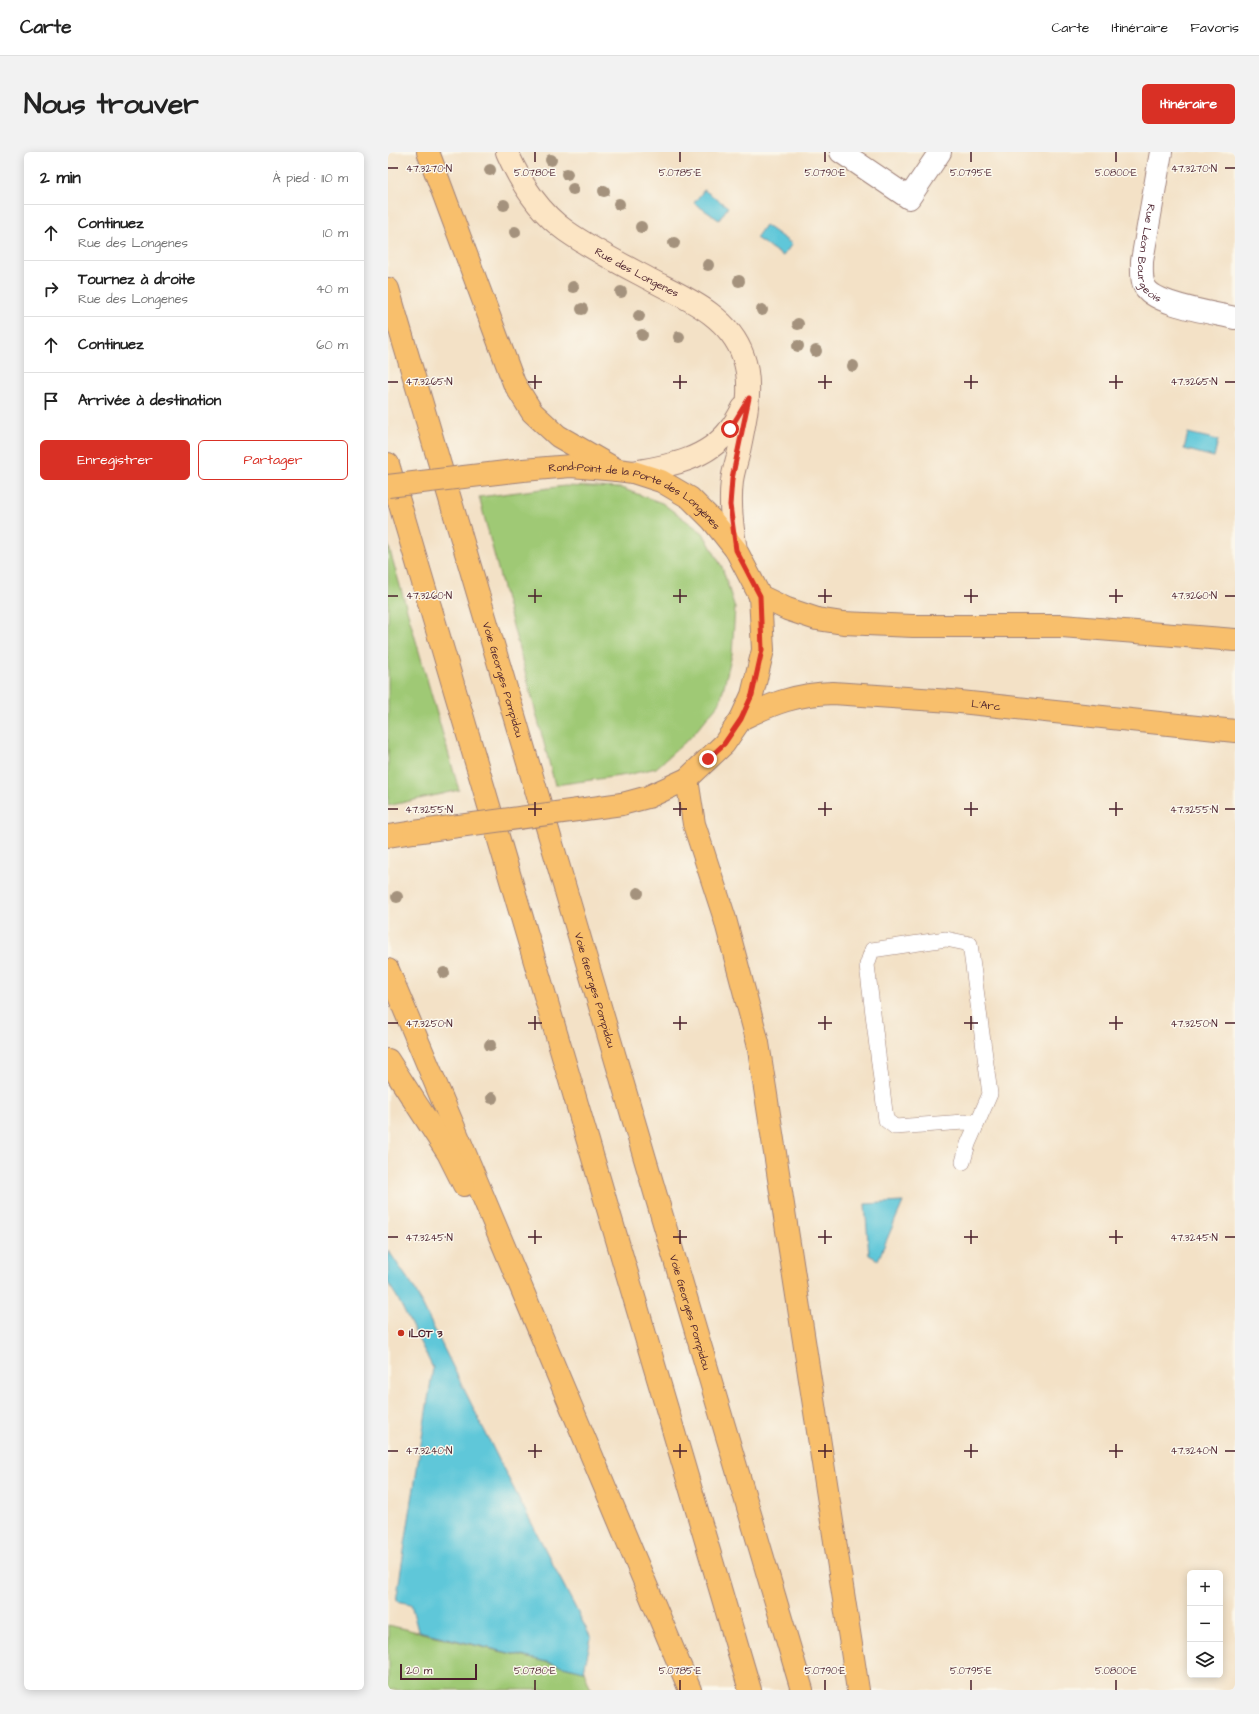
<!DOCTYPE html>
<html lang="fr">
<head>
<meta charset="utf-8">
<style>
	body { margin:0; font-family:"Architects Daughter",sans-serif; background:#f2f2f2; color:#222 }
	.controls { position:absolute; right:12px; bottom:12px; display:grid; overflow:hidden; border-radius:6px; box-shadow:0 2px 10px #0003 }
	.controls button { width:36px; height:36px; display:grid; place-items:center; padding:0; border:0; border-bottom:1px solid #e0e0e0; background:#fff; color:#222; font:20px sans-serif }
	.scale { position:absolute; left:12px; bottom:10px; width:77px; box-sizing:border-box; padding-left:4px; border:2px solid #4a1f2b; border-top:0; font-size:11px; line-height:14px; white-space:nowrap; color:#4a1f2b; -webkit-text-stroke:3px #fbf7ec; paint-order:stroke }
	.stop { position:absolute; width:12px; height:12px; margin:-9px; border:3px solid #d93025; border-radius:50%; background:#fff }
	.stop.end { background:#d93025; border-color:#fff; box-shadow:0 1px 4px #0008 }
	.list { margin:0; padding:0; list-style:none }
	h2 { display:flex; justify-content:space-between; align-items:center; height:52px; margin:0; padding:0 16px; font-size:17px }
	h2 small { font-size:13px; font-weight:400; color:#767676 }
	.list li { display:grid; grid-template-columns:26px 1fr auto; gap:12px; align-items:center; box-sizing:border-box; height:56px; padding:0 16px; border-top:1px solid #e0e0e0 }
	.list b { display:block; font-size:15px; white-space:nowrap }
	.list p { margin:0; font-size:13px; white-space:nowrap; color:#767676 }
	.list em { font-size:13px; font-style:normal; color:#767676 }
	.actions { display:flex; gap:8px; padding:12px 16px }
	.actions a { flex:1; padding:9px 0; border:1px solid #d93025; border-radius:6px; text-align:center; font-size:14px; color:#d93025 }
	.actions .main { background:#d93025; color:#fff }
	.icon { flex:none; width:22px; height:22px; fill:none; stroke:currentColor; stroke-width:2; stroke-linecap:round; stroke-linejoin:round }
	.map { position:relative; flex:none; width:847px; height:1538px; overflow:hidden; border-radius:6px }
	header { display:flex; align-items:center; gap:24px; box-sizing:border-box; height:56px; padding:0 20px; background:#fff; border-bottom:1px solid #e0e0e0 }
	header strong { font-size:19px }
	nav { display:flex; gap:22px; margin-inline-start:auto; font-size:14px }
	.intro { display:flex; align-items:center; justify-content:space-between; box-sizing:border-box; height:96px; padding:0 24px }
	h1 { margin:0; font-size:28px }
	.button { padding:10px 18px; border-radius:6px; background:#d93025; color:#fff; font-size:14px; font-weight:700 }
	main { display:flex; gap:24px; padding:0 24px }
	aside { flex:1; background:#fff; border-radius:6px; box-shadow:0 2px 10px #0003 }
	.map>svg:first-child { display:block }
</style>
</head>
<body>
<header>
<strong>Carte</strong>
<nav><a>Carte</a><a>Itinéraire</a><a>Favoris</a></nav>
</header>
<div class="intro"><h1>Nous trouver</h1><a class="button">Itinéraire</a></div>
<main>
<aside>
<h2>2 min<small>À pied · 110 m</small></h2>
<ul class="list">
<li><svg class="icon" aria-label="ahead" viewBox="0 0 24 24"><path d="M12 20V5M6 11l6-6 6 6"/></svg><div><b>Continuez</b><p>Rue des Longenes</p></div><em>10 m</em></li>
<li><svg class="icon" aria-label="right" viewBox="0 0 24 24"><path d="M7 20v-9h11M14 6l5 5-5 5"/></svg><div><b>Tournez à droite</b><p>Rue des Longenes</p></div><em>40 m</em></li>
<li><svg class="icon" aria-label="ahead" viewBox="0 0 24 24"><path d="M12 20V5M6 11l6-6 6 6"/></svg><div><b>Continuez</b></div><em>60 m</em></li>
<li><svg class="icon" aria-label="arrive" viewBox="0 0 24 24"><path d="M6 21V4h12l-3 4 3 4H6"/></svg><div><b>Arrivée à destination</b></div></li>
</ul>
<div class="actions"><a class="main">Enregistrer</a><a>Partager</a></div>
</aside>
<div class="map">
<svg width="847" height="1538" viewBox="0 0 847 1538">
	<rect width="100%" height="100%" fill="#fbf7ec"/>
	<filter id="ink" filterUnits="userSpaceOnUse"><feTurbulence type="fractalNoise" baseFrequency=".025" numOctaves="2"/><feDisplacementMap in="SourceGraphic" scale="8" xChannelSelector="R" yChannelSelector="G"/><feConvolveMatrix kernelMatrix="1 2 1 2 8 2 1 2 1" color-interpolation-filters="sRGB"/></filter>
	<filter id="wash" filterUnits="userSpaceOnUse"><feTurbulence type="fractalNoise" baseFrequency=".012" numOctaves="4" result="noise"/><feDisplacementMap in="SourceGraphic" scale="16" xChannelSelector="R" yChannelSelector="G"/><feGaussianBlur stdDeviation="0.9" result="paint"/><feColorMatrix in="noise" values="0 0 0 0 0 0 0 0 0 0 0 0 0 0 0 0 0 1.4 0 .05"/><feComposite in="paint" operator="in"/></filter>
	<g filter="url(#wash)">
		<rect width="100%" height="100%" fill="#f3e1c6"/>
		<path fill="#9fc975" stroke="#747450" d="M177,334l56,2 41,15 41,30 19,34 13,41 -3,46 -12,48 -28,34 -36,32 -29,7 -72,10 -76,-288z
			M0,392l71,246 -71,16z
			M0,1473l196,46 7,19h-203z"/>
		<path fill="#5ec7d9" stroke="#547382" d="M316,38l24,17 -9,13 -25,-17z
			M377,73l27,19 -9,12 -27,-18z
			M800,281l30,7 -4,17 -30,-8z
			M515,1050l-25,58 -9,-5 -4,-51z
			M0,1098l26,38 87,176 90,174 -7,33 -166,-40 -7,-27 -15,-3 37,-233 -36,-71 -9,-14z"/>
	</g>
	<g filter="url(#ink)">
		<g fill="none" stroke-linecap="round" stroke-linejoin="round">
			<defs>
				<path id="lane" d="M575,1010l5,-18 22,-50 -20,-150 -24,-5 -74,11 -5,15 19,155 9,7 69,-5 13,1"/>
				<g id="street">
					<path d="M453,0l68,46 31,-46"/>
					<path id="s1" d="M773,0l-19,109c0,8 -1,17 2,24 8,20 71,28 91,33"/>
				</g>
				<g id="secondary">
					<path id="s2" d="M119,0c13,30 32,60 59,79 27,19 57,34 87,50 35,18 76,35 90,75 11,30 2,65 -4,95 -2,10 -6,20 -7,30 -3,23 0,46 4,69"/>
					<path d="M245,320c35,-6 74,-12 97,-43 5,-6 9,-14 13,-21"/>
				</g>
				<g id="primary">
					<path id="s3" d="M135,318l48,-4 46,4 16,2 28,9 29,17 22,22 24,30 24,46 3,54 -11,45 -11,24 -17,25 -37,35 -39,18 -26,7"/>
					<path d="M0,684l26,-4"/>
				</g>
				<g id="highway">
					<path d="M40,0l86,231 18,29 26,24 59,34"/>
					<path id="s4" d="M0,137l414,1401"/>
					<path d="M0,312l362,1226"/>
					<path d="M372,444l27,13 30,10 26,4 70,3h149l173,14"/>
					<path id="s5" d="M353,567c32,-16 56,-25 92,-26l118,8 284,30"/>
					<path d="M299,627l7,45 31,95 33,124 100,647"/>
					<path d="M0,818l302,720"/>
					<path d="M0,908l60,93 16,32"/>
				</g>
			</defs>
			<use href="#lane" stroke="#9e8078" stroke-width="16"/>
			<use href="#street" stroke="#9e8078" stroke-width="24"/>
			<use href="#secondary" stroke="#9e8078" stroke-width="24"/>
			<use href="#primary" stroke="#9e8078" stroke-width="24"/>
			<use href="#highway" stroke="#9e8078" stroke-width="24"/>
			<use href="#lane" stroke="#fff" stroke-width="15"/>
			<use href="#street" stroke="#fff" stroke-width="22"/>
			<use href="#secondary" stroke="#fce5c4" stroke-width="22"/>
			<use href="#primary" stroke="#f8bf6c" stroke-width="22"/>
			<use href="#highway" stroke="#f8bf6c" stroke-width="22"/>
			<defs>
				<path id="primary-bridge" d="M0,334l135,-16
					M26,680l208,-28"/>
			</defs>
			<use href="#primary-bridge" stroke="#9e8078" stroke-width="24" stroke-linecap="butt"/>
			<use href="#primary-bridge" stroke="#f8bf6c" stroke-width="22"/>
		</g>
		<g fill="#a4927d">
			<circle cx="163" cy="8" r="6"/>
			<circle cx="102" cy="18" r="6"/>
			<circle cx="179" cy="22" r="6"/>
			<circle cx="185" cy="37" r="6"/>
			<circle cx="216" cy="39" r="6"/>
			<circle cx="231" cy="52" r="6"/>
			<circle cx="116" cy="53" r="6"/>
			<circle cx="253" cy="75" r="6"/>
			<circle cx="127" cy="80" r="6"/>
			<circle cx="286" cy="91" r="6"/>
			<circle cx="320" cy="113" r="6"/>
			<circle cx="351" cy="129" r="6"/>
			<circle cx="185" cy="135" r="6"/>
			<circle cx="233" cy="140" r="6"/>
			<circle cx="194" cy="157" r="6"/>
			<circle cx="374" cy="158" r="6"/>
			<circle cx="251" cy="164" r="6"/>
			<circle cx="410" cy="172" r="6"/>
			<circle cx="254" cy="183" r="6"/>
			<circle cx="291" cy="185" r="6"/>
			<circle cx="410" cy="194" r="6"/>
			<circle cx="428" cy="199" r="6"/>
			<circle cx="465" cy="214" r="6"/>
			<circle cx="250" cy="741" r="6"/>
			<circle cx="9" cy="745" r="6"/>
			<circle cx="56" cy="821" r="6"/>
			<circle cx="102" cy="893" r="6"/>
			<circle cx="104" cy="946" r="6"/>
		</g>
	</g>
	<g fill="none" stroke-linecap="round" stroke-linejoin="round" filter="url(#ink)">
		<path stroke="#d93025" stroke-width="5" d="M320,607l16,-15 17,-25 11,-24 10,-45 -2,-54 -24,-46 -6,-45 2,-26 17,-81 -19,31"/>
	</g>
	<path fill="none" stroke="#4a1f2b" stroke-width="1.5" d="M147,0v10M292,0v10M437,0v10M583,0v10M728,0v10M0,16h10M837,16h10M147,223v14M292,223v14M437,223v14M583,223v14M728,223v14M0,230h10M140,230h14M285,230h14M430,230h14M576,230h14M721,230h14M837,230h10M147,437v14M292,437v14M437,437v14M583,437v14M728,437v14M0,444h10M140,444h14M285,444h14M430,444h14M576,444h14M721,444h14M837,444h10M147,650v14M292,650v14M437,650v14M583,650v14M728,650v14M0,657h10M140,657h14M285,657h14M430,657h14M576,657h14M721,657h14M837,657h10M147,864v14M292,864v14M437,864v14M583,864v14M728,864v14M0,871h10M140,871h14M285,871h14M430,871h14M576,871h14M721,871h14M837,871h10M147,1078v14M292,1078v14M437,1078v14M583,1078v14M728,1078v14M0,1085h10M140,1085h14M285,1085h14M430,1085h14M576,1085h14M721,1085h14M837,1085h10M147,1292v14M292,1292v14M437,1292v14M583,1292v14M728,1292v14M0,1299h10M140,1299h14M285,1299h14M430,1299h14M576,1299h14M721,1299h14M837,1299h10M147,1528v10M292,1528v10M437,1528v10M583,1528v10M728,1528v10"/>
	<circle fill="#c8321e" stroke="#fbf7ec" stroke-width="1.5" cx="13" cy="1181" r="4"/>
	<g text-anchor="middle" dominant-baseline="central" stroke-width="3" stroke-linejoin="round" paint-order="stroke">
		<g font-size="11" fill="#4a1f2b" stroke="#fbf7ec">
			<text stroke="none"><textPath href="#s1" startOffset="105">Rue Léon Bourgeois</textPath></text>
			<text stroke="none"><textPath href="#s2" startOffset="182">Rue des Longenes</textPath></text>
			<text stroke="none"><textPath href="#s3" startOffset="120">Rond-Point de la Porte des Longènes</textPath></text>
			<text stroke="none"><textPath href="#s4" startOffset="407">Voie Georges Pompidou</textPath></text>
			<text stroke="none"><textPath href="#s5" startOffset="250">L'Arc</textPath></text>
			<text stroke="none"><textPath href="#s4" startOffset="731">Voie Georges Pompidou</textPath></text>
			<text stroke="none"><textPath href="#s4" startOffset="1067">Voie Georges Pompidou</textPath></text>
		</g>
		<g font-size="11" font-weight="bold" fill="#4a1f2b" stroke="#fbf7ec" text-anchor="start">
			<text x="21" y="1181">ILOT 3</text>
		</g>
	</g>
	<g font-size="10" text-anchor="middle" fill="#4a1f2b" stroke="#fbf7ec" stroke-width="3" stroke-linejoin="round" paint-order="stroke">
		<text x="41" y="20">47.3270°N</text>
		<text x="806" y="20">47.3270°N</text>
		<text x="147" y="24">5.0780°E</text>
		<text x="292" y="24">5.0785°E</text>
		<text x="437" y="24">5.0790°E</text>
		<text x="583" y="24">5.0795°E</text>
		<text x="728" y="24">5.0800°E</text>
		<text x="41" y="233">47.3265°N</text>
		<text x="806" y="233">47.3265°N</text>
		<text x="41" y="447">47.3260°N</text>
		<text x="806" y="447">47.3260°N</text>
		<text x="41" y="661">47.3255°N</text>
		<text x="806" y="661">47.3255°N</text>
		<text x="41" y="875">47.3250°N</text>
		<text x="806" y="875">47.3250°N</text>
		<text x="41" y="1089">47.3245°N</text>
		<text x="806" y="1089">47.3245°N</text>
		<text x="41" y="1302">47.3240°N</text>
		<text x="806" y="1302">47.3240°N</text>
		<text x="147" y="1522">5.0780°E</text>
		<text x="292" y="1522">5.0785°E</text>
		<text x="437" y="1522">5.0790°E</text>
		<text x="583" y="1522">5.0795°E</text>
		<text x="728" y="1522">5.0800°E</text>
	</g>
</svg>
<div class="controls">
<button>+</button>
<button>−</button>
<button><svg class="icon" aria-label="layers" viewBox="0 0 24 24"><path d="M12 4l9 5-9 5-9-5zM3 14l9 5 9-5"/></svg></button>
</div>
<div class="scale">20 m</div>
<div class="stop" style="left:342px;top:277px"></div>
<div class="stop end" style="left:320px;top:607px"></div>
</div>
</main>
</body>
</html>
